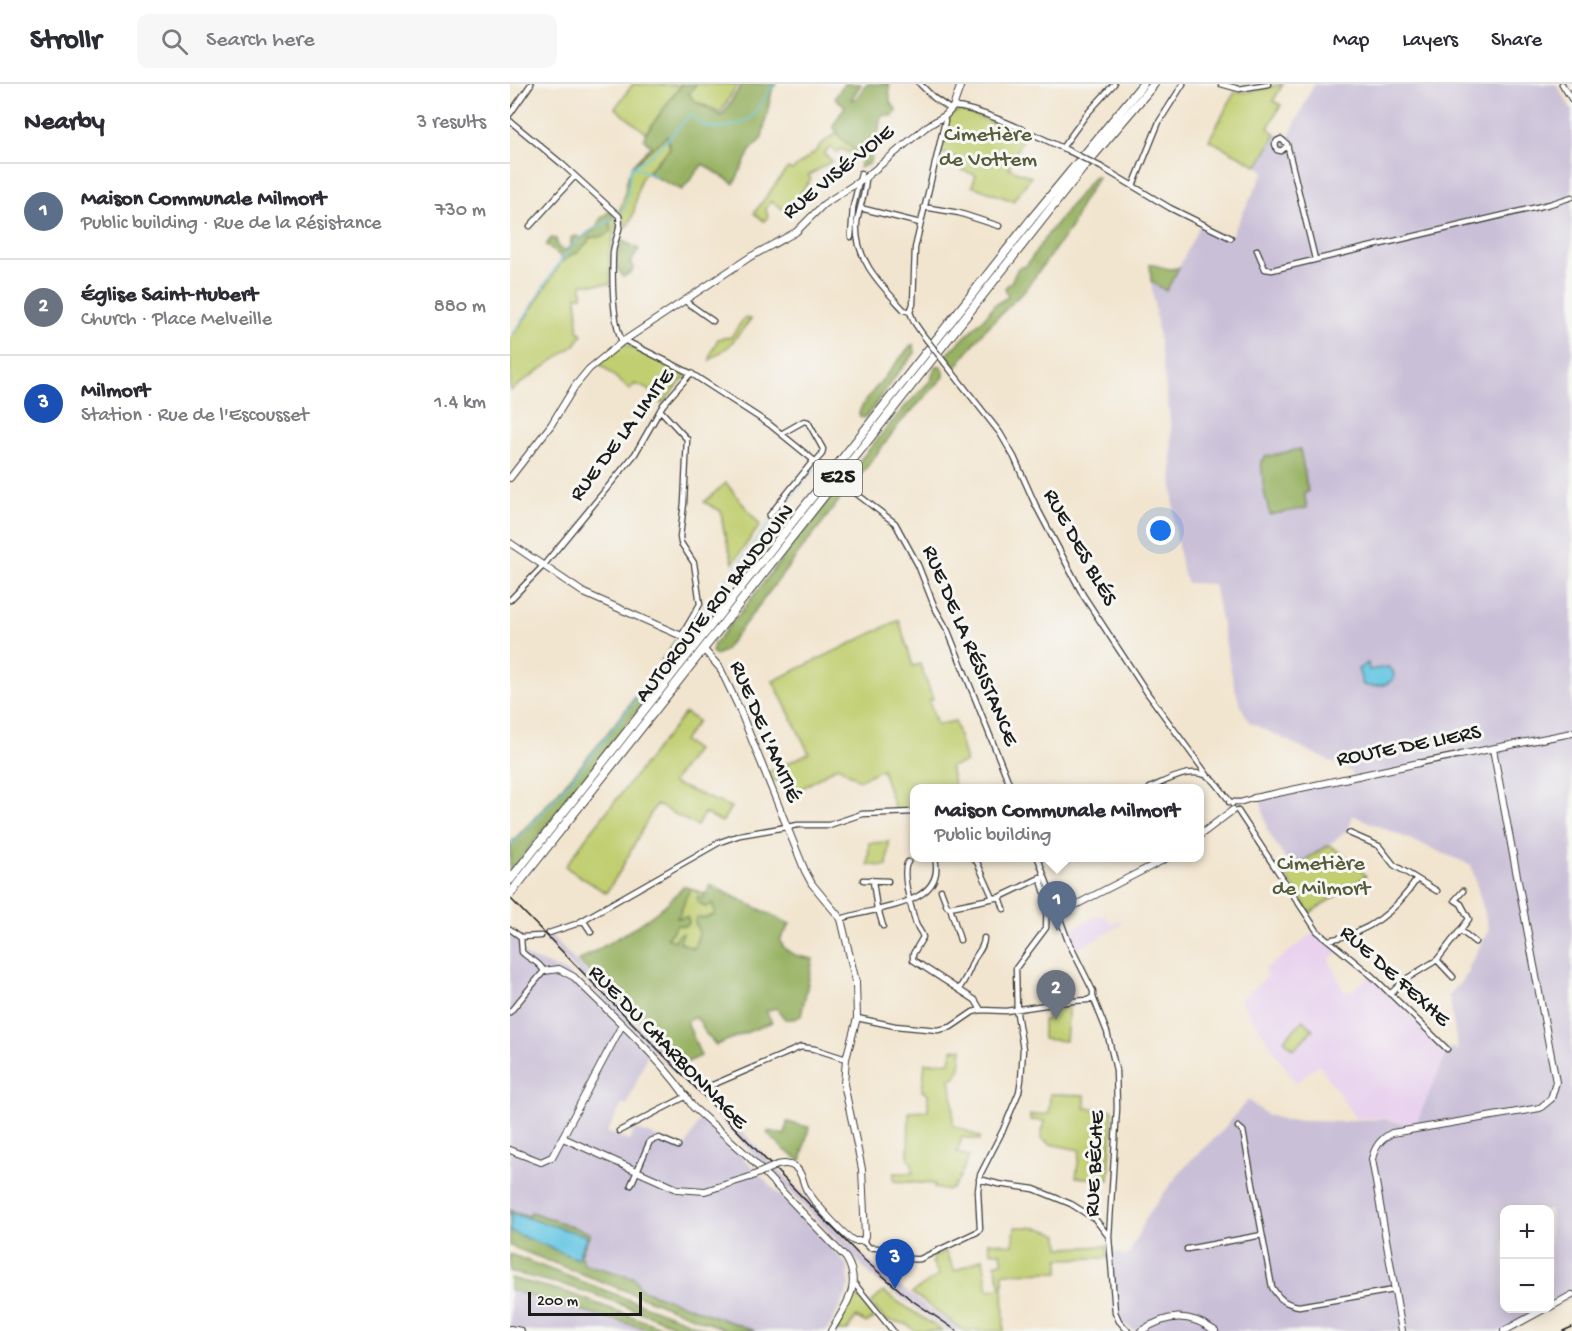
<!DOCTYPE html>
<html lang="en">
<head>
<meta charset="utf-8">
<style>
	body { margin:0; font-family:"Gochi Hand",sans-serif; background:#f7f7f7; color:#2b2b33 }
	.controls { position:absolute; right:18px; bottom:18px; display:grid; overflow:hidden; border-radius:12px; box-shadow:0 3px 15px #0003 }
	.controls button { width:54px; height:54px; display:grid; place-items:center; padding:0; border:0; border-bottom:2px solid #e1e1e2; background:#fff; color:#2b2b33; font:30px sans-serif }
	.scale { position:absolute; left:18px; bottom:15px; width:114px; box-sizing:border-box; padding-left:6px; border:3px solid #1c1c1c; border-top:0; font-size:16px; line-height:21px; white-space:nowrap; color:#1c1c1c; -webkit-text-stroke:4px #f6f6f2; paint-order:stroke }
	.you { position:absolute; left:651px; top:447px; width:21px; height:21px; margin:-15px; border:4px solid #fff; border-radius:50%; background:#1a73e8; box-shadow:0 0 0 9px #1a73e833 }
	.badge { display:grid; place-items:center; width:39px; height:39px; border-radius:50%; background:#ea580c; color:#fff; font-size:20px; font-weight:700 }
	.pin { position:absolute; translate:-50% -50px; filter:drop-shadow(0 2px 3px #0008) }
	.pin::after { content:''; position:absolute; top:32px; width:21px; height:18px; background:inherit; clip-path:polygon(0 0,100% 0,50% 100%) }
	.popup { position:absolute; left:400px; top:700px; width:294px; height:78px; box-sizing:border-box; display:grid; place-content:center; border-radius:12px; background:#fff; filter:drop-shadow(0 2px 4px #0005); font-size:20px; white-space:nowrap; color:#7c7c81 }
	.popup b { font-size:22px; color:#2b2b33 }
	.popup::after { content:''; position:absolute; left:50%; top:100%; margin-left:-12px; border:12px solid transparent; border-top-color:#fff }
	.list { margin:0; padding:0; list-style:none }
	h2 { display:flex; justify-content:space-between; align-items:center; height:78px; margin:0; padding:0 24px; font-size:26px }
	h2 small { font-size:20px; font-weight:400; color:#7c7c81 }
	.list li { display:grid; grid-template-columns:39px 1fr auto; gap:18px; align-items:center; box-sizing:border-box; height:96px; padding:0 24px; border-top:2px solid #e1e1e2 }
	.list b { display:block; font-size:22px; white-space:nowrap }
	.list p { margin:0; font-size:20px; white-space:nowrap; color:#7c7c81 }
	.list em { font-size:20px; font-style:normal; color:#7c7c81 }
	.icon { flex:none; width:33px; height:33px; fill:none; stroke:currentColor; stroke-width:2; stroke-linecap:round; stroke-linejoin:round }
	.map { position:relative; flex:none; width:1062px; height:1247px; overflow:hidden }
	header { display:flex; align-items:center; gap:36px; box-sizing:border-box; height:84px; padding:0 30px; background:#fff; border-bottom:2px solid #e1e1e2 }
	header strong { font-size:28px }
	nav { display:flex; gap:33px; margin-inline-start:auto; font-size:21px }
	.search { width:420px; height:54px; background:#f7f7f7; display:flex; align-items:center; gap:15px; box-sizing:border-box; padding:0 21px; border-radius:12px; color:#7c7c81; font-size:22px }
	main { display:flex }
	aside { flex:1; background:#fff }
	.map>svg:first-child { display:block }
</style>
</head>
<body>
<header>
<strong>Strollr</strong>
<div class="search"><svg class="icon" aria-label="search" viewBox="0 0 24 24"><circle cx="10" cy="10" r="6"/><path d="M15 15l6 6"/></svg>Search here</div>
<nav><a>Map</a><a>Layers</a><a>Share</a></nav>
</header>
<main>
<aside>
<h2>Nearby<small>3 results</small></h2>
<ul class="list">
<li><span class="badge" style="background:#5c6f8a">1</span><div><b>Maison Communale Milmort</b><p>Public building · Rue de la Résistance</p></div><em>730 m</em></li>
<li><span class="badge" style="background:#6b7280">2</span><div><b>Église Saint-Hubert</b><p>Church · Place Melveille</p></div><em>880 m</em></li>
<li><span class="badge" style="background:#1a4fb4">3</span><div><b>Milmort</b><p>Station · Rue de l'Escousset</p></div><em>1.4 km</em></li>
</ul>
</aside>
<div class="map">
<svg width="1062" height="1247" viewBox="0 0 1062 1247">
	<rect width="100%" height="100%" fill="#f6f6f2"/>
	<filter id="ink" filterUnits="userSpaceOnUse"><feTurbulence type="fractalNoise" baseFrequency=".0167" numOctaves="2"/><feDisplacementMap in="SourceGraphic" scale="12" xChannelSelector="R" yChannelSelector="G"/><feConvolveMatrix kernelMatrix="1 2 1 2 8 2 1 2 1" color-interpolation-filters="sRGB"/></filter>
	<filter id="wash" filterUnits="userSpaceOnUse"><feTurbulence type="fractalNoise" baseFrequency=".008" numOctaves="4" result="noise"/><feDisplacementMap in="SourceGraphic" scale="24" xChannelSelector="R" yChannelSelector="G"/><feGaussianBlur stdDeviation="1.35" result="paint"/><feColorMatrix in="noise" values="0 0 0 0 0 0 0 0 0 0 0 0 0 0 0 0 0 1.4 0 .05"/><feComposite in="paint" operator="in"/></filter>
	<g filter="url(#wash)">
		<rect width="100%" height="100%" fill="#f2e5cf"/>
		<path fill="#e8d2ee" d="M595,831l6,10 9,-5 2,4 -47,27 -5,-20 25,-15z
			M805,848l24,20 -10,7 15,33 5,-2 2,2 19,-16 77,76 -31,74 -33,-8h-28l-36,-54 -23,19 -56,-83 28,-24 -4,-6z"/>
		<path fill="#c9bfd7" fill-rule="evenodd" d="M804,0h242l16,26v1187l-63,34h-374l-13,-9 -5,-12 -5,-57 3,-1 11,4 3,-2 18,-38 26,-35 18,-21 28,-26 29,-34 19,15 18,5 57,2 12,-2 29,-1 32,7 32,-74 5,-5 6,5 -8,-52 -2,-3 22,-26 -2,-2 21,-40 -18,-64 -119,-50 -4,15 -15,12 -42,26 -24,-38 -7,-33 93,-19 -1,-6 -103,-50 -10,-20 -6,-21 -19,-97 -27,-1 -5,-14 -8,-46 -3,-96 -20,-146 16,10 33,-66 30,13 34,-66 -6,-6 18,-32 12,4zM994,1126h46v98h-46z
			M0,847l11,6 -1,11 8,9 39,15 81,81 -21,52 -4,-2 -16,29 22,9 6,-12 50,18 16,-29 28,25 111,114 8,10 1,18 -3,10 -19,36h-72l-115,-42 -6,-11 -50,-14 -3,-10 9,-21 -59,-21 -2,4 -19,-6z
			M41,852l316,324 58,46 38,25h-15l-72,-51 -332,-342z
			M0,1206l72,19 72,22h-144z"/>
		<path fill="#c1cf71" stroke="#6e7646" stroke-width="1.5" d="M123,0l48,1 -35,48 -31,-25z
			M186,0h42l-17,28 -27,-11 -5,-7z
			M773,0l-10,17 8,4 -13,23 8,6 -18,32 -49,-26 26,-48h14z
			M363,23l-11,51 -21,-9 -4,3 -7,-5 -6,7 8,7 -24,15 3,3 -24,33 -16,-11 -5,8 2,8 -4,4 -10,-8 32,-43 2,-2 4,2 24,-19 4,-6z
			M451,26l63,24 -15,34 22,9 -18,24 -41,-15 4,-11 -15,-5 3,-10 -25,-8 11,-37z
			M157,52l3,12c-5,5 -27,27 -29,31 -7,16 -3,37 -16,49l-2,-11 -4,-6c8,-12 5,-29 12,-42 4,-10 27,-26 36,-33z
			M105,134l2,4 -8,32 2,30h-29v12h-5l1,34 4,5 -7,10 -65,46v-53l13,-16 43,-67 22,-23z
			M234,234l7,1 -22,27 -19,14 2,-9 6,-12 13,-2z
			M115,260l60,28v5l-23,27 -15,-15 -12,-5 -5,6 -32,-28z
			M216,399l34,42 -27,38 -10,-36 -2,-16 -17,-9z
			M389,536l14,46 7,-2 13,35 -4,2 8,24 18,-4 11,41 -16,5 5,21h-41v21l-19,1 -13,-41 -23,11 -21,-14 -40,25 -26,-12 -3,1 -2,-7 42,-20 -36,-72z
			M175,629l13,8 -15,20 13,9 -24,33 59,24 -9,15 -18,-9 -7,13 -41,-22 -37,69 -13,20 -39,-25 -1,-2 19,-27z
			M379,758l-2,24 -19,-1 1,-22z
			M819,761l22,15 15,16 -56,37 -26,-40z
			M181,805l14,6 -1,4 -6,-2 14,7 3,7 -1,4 -19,7 4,11 -5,16 -15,-7 4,-9 -8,9 -8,-3 10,-14 6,1 5,-1 1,-4 -13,-2c9,-10 6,-19 15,-30z
			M559,922l-3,35 -23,-2v-19h4v-12z
			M793,936l10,9 -19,20 -10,-9z
			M452,964l-2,19 -5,10 -5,1 3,23v24l27,12v3l-18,-3 -5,16 12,3c-3,8 -12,32 -20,34 -4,1 -11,-1 -15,-2l1,-4 -41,-3v-8h19l-1,-10 -4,-3 1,-48 19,-1v-17l-6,-3 3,-28 25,-1 2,-12z
			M540,1010l35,1v13l28,2 -4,70 -33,-3 4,-27 -30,-6 -9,-5 3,-18 -14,-1v-5l19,-1z
			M505,1143c19,0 27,0 44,8l1,13 47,-2 1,12 -49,1v13l-56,1 1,58h-40l-52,-38 27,-18 -7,-13 2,-1 -1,-4 12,-6 10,20 28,-13 5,32 13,-2 -6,-24 8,-3 -3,-9h-9l-3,-10 25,3z
			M373,1208l60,39h-28l-9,-7 -21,-4 -14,-17z
			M346,1214c10,1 15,11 20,19l-10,6 -10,-6 -9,14h-11l15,-28z"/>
		<path fill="#98b263" stroke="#5a6740" stroke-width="1.5" fill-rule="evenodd" d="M170,0h16l-7,10 5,7 28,15 20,-32h34l-4,6 -10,48 -12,13 -16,33 -31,-20 -21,26 -35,-17 23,-25 -3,-12 -35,30 19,-20 -7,-7 2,-6 35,-48z
			M334,0h17l-10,16 5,-1 10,-15h23l1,17 7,10 -4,5 -10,-1 -3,5 -2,15 -9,29 -10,4 3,-10 -22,-21 -7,-11 12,-20 -10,-8z
			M584,92l4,1 -17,27 -9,22 -47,64 -42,42 -27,35 -7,-4 -3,-7 41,-41 7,-10 14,-8 -3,-9 6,-6 7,-14 8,-2 22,-32z
			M100,127l5,7 -5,3 1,10 -6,5 -16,2 -1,4 -12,12 -2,-1 -10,8 -5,-6 -13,-10 5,-7 5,1 2,8 6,4 7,-5v-8l3,-2 8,2 13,-9 6,-11z
			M111,156l18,9 -9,15 4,2 -2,6 -9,5 -8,-12z
			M640,180l19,5 10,-1 -13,23 -15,-10z
			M401,261h3l1,8 -18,21 -27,38 -6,6 -4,-1 -1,-5 6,-11z
			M425,282h6l3,6v5l-44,46 -46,61h-7l-3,-5 60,-71 27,-28z
			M790,365l8,43 -4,1 3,15 -37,7 -6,-24 -3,-30 4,-4z
			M328,405l4,7 -7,10 -111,145 -8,4 -4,-3 2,-8 30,-36 52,-68 15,-16 22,-32z
			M165,557l3,3 8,-1 2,5 -20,21 -10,15 -148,189v-29c61,-63 117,-131 165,-203z
			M200,801l80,39 -10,16c4,14 20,17 33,19l-12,57 -7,3h-9l-9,-11 -10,3 6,11 -56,23 -10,-11 -6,-12 -5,-5 -8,5 14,34 -16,7 -107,-102c36,-22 80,-42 105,-75l23,8zM181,805l14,6 -2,4 -5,-3 -1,3 2,4 7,4 6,-3 3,7 -1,4 -10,3 -7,-1 -2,4 4,12 -5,16 -14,-7 3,-9 -7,3 -1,5 -8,-3 10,-13h11l1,-4 -2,-4 -10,1c7,-10 6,-19 14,-29z
			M277,1038l22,5 -8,34 -15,-10 -19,-18 2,-2 16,4z
			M0,1126l19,6 2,-4 59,21 -9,21 3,10 51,14 5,11 115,42h-26l-219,-85z
			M0,1170l201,77h-22l-87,-34 -35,-11 -57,-14z
			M0,1194l56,14 105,39h-17l-144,-41z"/>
		<path fill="#65c6e3" stroke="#407180" stroke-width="1.5" d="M858,579l1,7 19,-3c4,2 7,6 5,12 -6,7 -21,9 -30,6l-5,-16z
			M1,1129l76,23 -10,23 -67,-28z"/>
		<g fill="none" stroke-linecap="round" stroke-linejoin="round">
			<path stroke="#65c6e3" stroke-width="1.5" d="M122,82l24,10
				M111,130c10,-12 5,-33 11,-48 23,-8 42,-35 59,-52 3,3 7,8 11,10 14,9 43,2 53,-11 7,-10 11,-20 19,-29
				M0,254c27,-34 42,-78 77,-105 8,-6 19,-10 28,-15
				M176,549l82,-108 47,-57
				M0,760l2,-2 1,2c43,-45 82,-91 119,-140 15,-19 31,-37 43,-59"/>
		</g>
	</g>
	<g filter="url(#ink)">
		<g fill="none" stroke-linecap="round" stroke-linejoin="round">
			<defs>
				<path id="street" d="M410,0l14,14 16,11
					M711,0l18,5 29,-5
					M1052,0l10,16
					M443,23c27,0 90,32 116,44
					M0,30l21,-30
					M0,37l52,43 57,52c3,14 -5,24 -6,37 -1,26 -1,65 9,89
					M777,62l-6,5 -4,-1 -2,-6 2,-3 4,-2 6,5 28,115
					M552,64l24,-33 28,-31
					M591,83l69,41 61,30
					M356,93c0,16 -7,30 -9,46 -3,36 24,62 47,87l6,2 4,10 9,13
					M623,102l26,-64 24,-38
					M414,123l35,6 40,13
					M350,124l60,15
					M20,142l45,-50
					M341,153l2,-30 8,-34
					M747,166l8,19 7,1 278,-66 22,-7
					M175,217l28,20
					M400,228l3,-8 2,-56 30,-127 -1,-4
					M114,256l68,34 77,50 58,47
					M435,279l55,70 14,24 21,47 48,91 65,99 60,82
					M150,326l27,29 -3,64 -4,34 1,6 13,20 6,41 -18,31
					M271,350l23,-13 4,1 15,27 -1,5 -7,8
					M331,398l54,41 23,42 17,43 13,23 63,157
					M259,432l44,-55
					M0,516l33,-34 92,-112 28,-49 28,-32
					M909,679l41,-8
					M640,704c18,-8 48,-26 65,-6 6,7 11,15 17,22
					M719,718h12l13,-4
					M728,727l79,120 55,45 75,73
					M839,749l30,13 15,19 43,26
					M463,774l4,4 16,36
					M528,774l30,83 25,50v6l14,35 9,38 1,38 -8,129 6,75 4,9 9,10
					M398,778c-8,10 4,49 8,62 2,5 5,7 7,13l-10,17v6l62,40 6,10
					M353,796l25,1
					M363,797l4,28
					M431,806l6,16 3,1 10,33
					M490,813l4,12
					M440,823l50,-10 42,-20
					M368,825l5,17
					M331,835c31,-12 106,-12 94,-61
					M73,836l8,12
					M0,845l11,8 20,-1
					M950,846l15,12
					M39,849l27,-9 144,-82 20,-7 58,-10h31l33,-11 52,-2
					M819,856c40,-7 66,-28 88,-61
					M927,876l16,17
					M449,905c6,-9 10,-17 14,-28 4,-8 11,-13 11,-23
					M880,910l16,-15 31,-19 32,-41 -8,-15 -6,-4 8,-9
					M0,928l34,-41c-6,-11 -15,-11 -22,-19l-1,-15
					M347,934l38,8 43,4 13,-3 22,-15 8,-2 25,1 66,-10 16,-1 5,-3
					M193,1005l98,-42 14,2 31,10
					M728,1043l5,4 29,156c7,12 13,17 27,19l95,-16
					M109,1047l68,-35
					M469,1095l19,5 36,5 37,15 24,15 14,18
					M121,1101l19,-44 9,-3 19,8
					M353,1157l7,7c18,-2 31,14 50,11l57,-27 3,-3 -2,-38 2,-16 23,-45 16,-38 2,-12 2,-31 -6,-35 -1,-46 30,-40 1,-28 -7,-23
					M677,1165l75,-14
					M344,1199l39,48"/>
				<path id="secondary" d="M0,394l41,-53 24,-39 14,-17 33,-27 128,-85 46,-25 28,-28 42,-27 60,-50 20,-12 7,-8 8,-23
					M0,459l74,50 109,48
					M196,568l14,16 19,40 66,163 7,13 29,35 15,63 1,36 -11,41 -2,25 18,85 3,67 -2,5h-9c-12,-7 -38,-37 -46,-49 -6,-8 -4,-18 -13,-25 -6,-4 -12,-3 -18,-2
					M950,671l112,-22
					M744,714l165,-35
					M690,751l33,-25
					M548,830l109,-56
					M34,887l15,-2 15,8c40,41 89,82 119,130l55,49 98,102c17,28 -1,48 -15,73
					M53,1054l114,51 28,2 45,-14
					M0,1066l31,12 11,-5 70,-132
					M1040,1223l22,-12
					M0,1245l11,2
					M631,1247c26,-17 48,-19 74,0
					M892,1247l-30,-172c3,-13 9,-20 20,-26l148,-25 11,-9 5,-17 -63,-333
					M994,1247l42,-23"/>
				<path id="highway" d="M0,796l523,-663 110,-133
					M0,810l572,-725 72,-85"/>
			</defs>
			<use href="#street" stroke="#3c3a37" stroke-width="7"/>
			<use href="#secondary" stroke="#3c3a37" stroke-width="8"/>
			<use href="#highway" stroke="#3c3a37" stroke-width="10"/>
			<use href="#street" stroke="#fff" stroke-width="4.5"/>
			<use href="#secondary" stroke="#fff" stroke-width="6"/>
			<use href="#highway" stroke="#fff" stroke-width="8"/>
			<path stroke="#1c1c1c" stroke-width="1.5" d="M0,814l352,360 48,41 47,32
				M1053,1247l9,-4"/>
			<defs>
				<path id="street-bridge" d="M559,67l32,16
					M413,251l22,28"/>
				<path id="secondary-bridge" d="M240,1093l27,-12"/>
			</defs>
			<use href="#street-bridge" stroke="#3c3a37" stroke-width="7" stroke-linecap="butt"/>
			<use href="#secondary-bridge" stroke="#3c3a37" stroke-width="8" stroke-linecap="butt"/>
			<use href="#street-bridge" stroke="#fff" stroke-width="4.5"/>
			<use href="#secondary-bridge" stroke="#fff" stroke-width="6"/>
		</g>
	</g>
	<g text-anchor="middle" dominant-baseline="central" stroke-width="6" stroke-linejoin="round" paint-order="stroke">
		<rect fill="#f6f6f2" stroke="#5d5d5c" stroke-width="1.5" x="304" y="376" width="48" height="36" rx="4.5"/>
		<g font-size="21" font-weight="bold" fill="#1c1c1c">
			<text x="328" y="394">E25</text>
		</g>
		<g font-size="22" fill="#565b3a" stroke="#f6f6f2">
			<text x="478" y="52">Cimetière<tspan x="478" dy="25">de Vottem</tspan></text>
			<text x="811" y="781">Cimetière<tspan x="811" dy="25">de Milmort</tspan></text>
		</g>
		<g font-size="22" fill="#1c1c1c" stroke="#f6f6f2">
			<text transform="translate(329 89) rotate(-39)">RUE VISÉ-VOIE</text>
			<text transform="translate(113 352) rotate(-53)">RUE DE LA LIMITE</text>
			<text transform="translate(569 464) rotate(61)">RUE DES BLÉS</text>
			<text transform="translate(206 520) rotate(-52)">AUTOROUTE ROI BAUDOUIN</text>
			<text transform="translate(459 562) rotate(67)">RUE DE LA RÉSISTANCE</text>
			<text transform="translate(254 648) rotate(67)">RUE DE L'AMITIÉ</text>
			<text transform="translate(899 663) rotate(-11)">ROUTE DE LIERS</text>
			<text transform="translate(884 893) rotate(42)">RUE DE FEXHE</text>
			<text transform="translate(157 964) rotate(46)">RUE DU CHARBONNAGE</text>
			<text transform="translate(586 1080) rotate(-87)">RUE BÊCHE</text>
		</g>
	</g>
</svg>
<div class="controls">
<button>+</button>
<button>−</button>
</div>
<div class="scale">200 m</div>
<div class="you"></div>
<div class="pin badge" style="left:547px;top:847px;background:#5c6f8a">1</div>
<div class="popup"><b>Maison Communale Milmort</b>Public building</div>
<div class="pin badge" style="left:546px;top:936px;background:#6b7280">2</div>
<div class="pin badge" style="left:385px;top:1205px;background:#1a4fb4">3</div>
</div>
</main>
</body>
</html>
